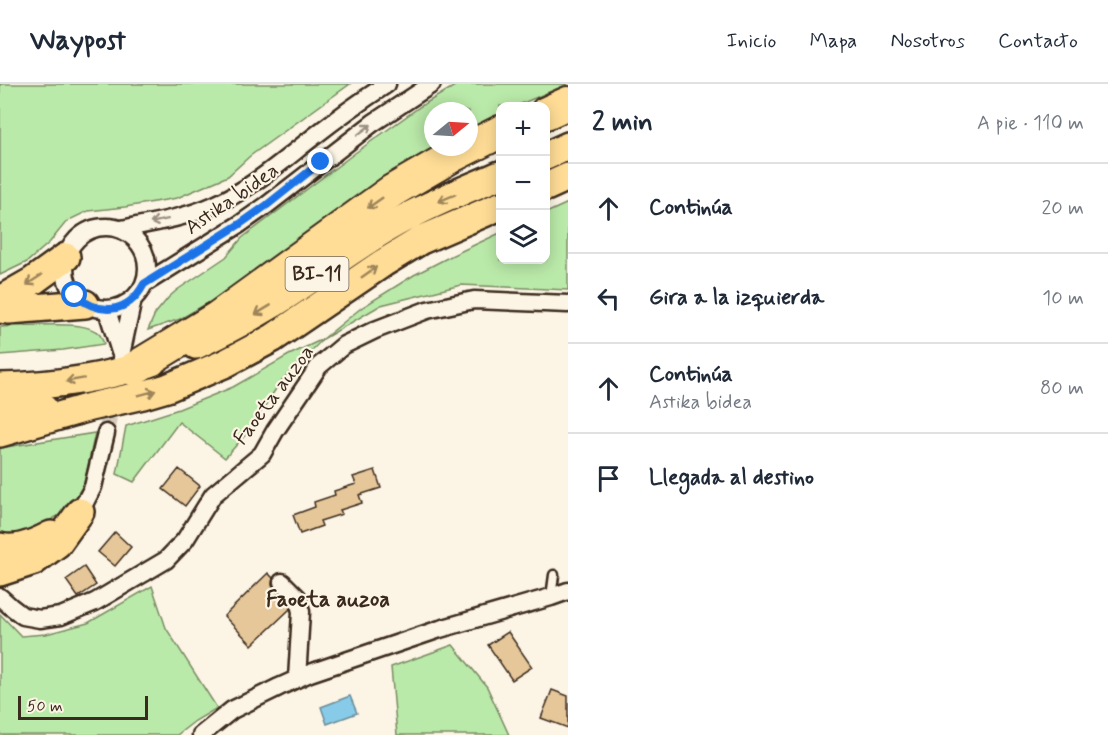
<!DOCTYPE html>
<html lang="es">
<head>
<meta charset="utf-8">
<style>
	body { margin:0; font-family:Mynerve,sans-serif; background:#f6f6f7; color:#1f2937 }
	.controls { position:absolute; right:18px; top:18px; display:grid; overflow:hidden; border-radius:12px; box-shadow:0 3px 15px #0003 }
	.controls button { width:54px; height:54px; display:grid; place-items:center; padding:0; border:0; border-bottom:2px solid #e0e1e3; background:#fff; color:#1f2937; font:30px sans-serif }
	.compass { position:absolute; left:424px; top:18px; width:54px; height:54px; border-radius:50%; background:#fff; box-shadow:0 3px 15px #0003; rotate:72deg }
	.scale { position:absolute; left:18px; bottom:15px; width:130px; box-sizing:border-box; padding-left:6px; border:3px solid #3b2a1e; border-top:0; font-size:16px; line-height:21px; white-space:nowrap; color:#3b2a1e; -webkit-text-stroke:4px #fcf5e5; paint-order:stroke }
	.stop { position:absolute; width:18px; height:18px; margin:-14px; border:4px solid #1a73e8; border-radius:50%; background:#fff }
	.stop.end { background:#1a73e8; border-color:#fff; box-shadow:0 2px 6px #0008 }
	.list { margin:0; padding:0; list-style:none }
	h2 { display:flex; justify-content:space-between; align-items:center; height:78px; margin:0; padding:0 24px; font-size:26px }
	h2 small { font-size:20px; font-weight:400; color:#747a83 }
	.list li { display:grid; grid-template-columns:39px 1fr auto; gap:18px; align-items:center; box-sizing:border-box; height:90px; padding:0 24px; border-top:2px solid #e0e1e3 }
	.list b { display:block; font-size:22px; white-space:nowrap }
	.list p { margin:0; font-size:20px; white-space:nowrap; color:#747a83 }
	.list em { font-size:20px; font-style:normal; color:#747a83 }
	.icon { flex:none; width:33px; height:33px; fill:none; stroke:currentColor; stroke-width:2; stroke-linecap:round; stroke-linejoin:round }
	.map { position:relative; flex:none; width:568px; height:651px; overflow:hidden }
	header { display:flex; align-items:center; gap:36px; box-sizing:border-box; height:84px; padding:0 30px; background:#fff; border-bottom:2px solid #e0e1e3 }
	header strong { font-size:28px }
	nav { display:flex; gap:33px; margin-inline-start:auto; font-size:21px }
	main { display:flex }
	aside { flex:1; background:#fff }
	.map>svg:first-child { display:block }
</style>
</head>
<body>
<header>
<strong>Waypost</strong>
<nav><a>Inicio</a><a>Mapa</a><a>Nosotros</a><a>Contacto</a></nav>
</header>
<main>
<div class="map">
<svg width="568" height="651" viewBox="0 0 568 651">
	<rect width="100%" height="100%" fill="#fcf5e5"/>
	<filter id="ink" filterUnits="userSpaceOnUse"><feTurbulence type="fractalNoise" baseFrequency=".0167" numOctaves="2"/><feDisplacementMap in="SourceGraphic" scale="12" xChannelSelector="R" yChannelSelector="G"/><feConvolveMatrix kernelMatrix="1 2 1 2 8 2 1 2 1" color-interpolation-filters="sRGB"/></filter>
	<g filter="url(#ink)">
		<path fill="#baeaa9" stroke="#7a8a64" stroke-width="1.5" d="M0,0h350l-100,72 -22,20 -51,22 -52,9 -37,4 -21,10 -17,21 -23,20 -27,13z
			M458,0h110l-52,22h-16v9l-31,16v-20h-36v36h5l-209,147 -23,10 -26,15 -32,11 7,-16 14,-17 8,-7 49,-33 16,-19 113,-85 66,-47z
			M568,119v87l-107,-5 -80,20 -58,34 -42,42 -33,51 -23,26 -46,-36 -45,60 -17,-8 9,-48 53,-17 54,-22 56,-32 34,-16 38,-31 53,-33 39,-20 47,-22v27h46v-47z
			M39,241c16,0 50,-3 61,10 2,3 3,6 4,9l-41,6 -63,5v-28z
			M95,349l-11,51 -12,19 -11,11 -32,19 -16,5 -13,-2v-88z
			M152,502l14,42 51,80 -22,13 -18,14h-177v-121l21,22 25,-2 42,-11z
			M453,561l34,42 22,48h-112l-6,-68z"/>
		<path fill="#87cbe8" stroke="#698b97" stroke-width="1.5" d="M350,612l7,17 -30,11 -6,-17z"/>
		<path fill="#e6c799" stroke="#3b2a1e" stroke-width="1.5" d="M179,385l21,17 -15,20 -22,-17z
			M375,386l6,18 -22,7 3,8 -22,7 2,4 -22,7 2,5 -22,8 -7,-19 22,-8 -1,-5 21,-7 -1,-4 22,-7 -3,-7z
			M115,448l16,15 -16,19 -17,-14z
			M84,483l12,18 -18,12 -12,-17z
			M268,489l5,5 -1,6 2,5 14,14 2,6 -38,36 -28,-29z
			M508,548l24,35 -20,13 -24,-35z
			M552,606l16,6v32l-27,-10z"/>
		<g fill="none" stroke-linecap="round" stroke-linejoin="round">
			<path stroke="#d5ccbd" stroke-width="16" stroke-dasharray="16 8" stroke-linecap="butt" d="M106,349l13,-68"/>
			<defs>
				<path id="service" d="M551,513l3,-22"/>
				<path id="minor" d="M65 184a41 41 0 1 1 82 0a41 41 0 1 1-82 0Z
					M121,145c31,-6 64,-11 93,-24 37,-16 67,-43 98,-67 24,-19 49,-37 75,-54
					M144,200l96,-60 27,-19 106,-82 59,-39
					M107,226l13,42
					M121,271l12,-56
					M80,428l13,-25 13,-54
					M282,498l16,16 3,14 -4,67
					M0,513l10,9 13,10 17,3 21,-3 34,-14 71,-42 19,-20 28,-45 49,-41 13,-23 44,-65 25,-21 31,-15 52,-20 47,-10 94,4
					M201,651l31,-25 47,-23 31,-14 130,-44 111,-32 17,-6"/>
				<path id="primary" d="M546,72l22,-10
					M546,103l22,-10
					M0,216l33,-19 33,-24
					M0,225l9,1 76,-6
					M196,261c26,-12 52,-26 77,-41 41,-26 80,-57 123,-81 33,-19 69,-33 104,-48
					M0,303c51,-1 103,-8 152,-25
					M0,327l44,-2
					M0,349l90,-26 53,-12 24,-7 59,-25 47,-25 110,-75 38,-23 79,-34
					M0,463c17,5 36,-4 51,-12
					M0,488l34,-11 23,-17 23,-32"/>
				<path id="motorway" d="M546,29l22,-10
					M133,285l84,-51 175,-127 62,-36 46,-23"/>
			</defs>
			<use href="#service" stroke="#3b2a1e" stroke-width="13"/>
			<use href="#minor" stroke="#3b2a1e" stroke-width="21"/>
			<use href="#primary" stroke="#3b2a1e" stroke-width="32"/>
			<use href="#motorway" stroke="#3b2a1e" stroke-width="36"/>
			<use href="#service" stroke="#fcf5e5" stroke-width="8"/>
			<use href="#minor" stroke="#fcf5e5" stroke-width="16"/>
			<use href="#primary" stroke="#ffdd96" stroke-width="27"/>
			<use href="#motorway" stroke="#ffdd96" stroke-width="32"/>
		</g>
		<defs><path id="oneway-shaft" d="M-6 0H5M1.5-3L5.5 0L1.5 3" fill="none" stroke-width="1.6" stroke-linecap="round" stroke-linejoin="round" transform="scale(1.5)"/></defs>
		<g stroke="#9c9082">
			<use href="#oneway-shaft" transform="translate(364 46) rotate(-37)"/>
			<use href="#oneway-shaft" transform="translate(159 137) rotate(168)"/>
		</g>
		<g stroke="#9d845a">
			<use href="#oneway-shaft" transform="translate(447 114) rotate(157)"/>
			<use href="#oneway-shaft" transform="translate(375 119) rotate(145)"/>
			<use href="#oneway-shaft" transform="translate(369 188) rotate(-35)"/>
			<use href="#oneway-shaft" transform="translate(34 196) rotate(147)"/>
			<use href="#oneway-shaft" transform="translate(263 226) rotate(149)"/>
			<use href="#oneway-shaft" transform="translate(75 296) rotate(170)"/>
			<use href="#oneway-shaft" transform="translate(147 309) rotate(-15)"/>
		</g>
	</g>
	<g fill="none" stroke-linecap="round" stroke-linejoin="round" filter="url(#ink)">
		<path stroke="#1a73e8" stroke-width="8" d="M75,211c25,21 53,19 69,-11l96,-60 27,-19 54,-43"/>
	</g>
	<g text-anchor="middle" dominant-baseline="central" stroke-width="4.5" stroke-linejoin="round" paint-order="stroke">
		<rect fill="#fcf5e5" stroke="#75675a" stroke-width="1.5" x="285.5" y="173" width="63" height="34" rx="4.5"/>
		<g font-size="20" font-weight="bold" fill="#3b2a1e">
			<text x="317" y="190">BI-11</text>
		</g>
		<g font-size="21" fill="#3b2a1e" stroke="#fcf5e5">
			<text transform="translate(232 115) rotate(-35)">Astika bidea</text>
			<text transform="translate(274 311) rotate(-53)">Faoeta auzoa</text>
		</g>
		<g font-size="22" font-weight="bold" fill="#3b2a1e" stroke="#fcf5e5">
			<text x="328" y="516">Faoeta auzoa</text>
		</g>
	</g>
</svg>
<div class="controls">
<button>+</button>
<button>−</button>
<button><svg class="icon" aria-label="layers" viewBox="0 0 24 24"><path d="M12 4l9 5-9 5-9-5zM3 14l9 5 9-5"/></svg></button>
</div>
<svg class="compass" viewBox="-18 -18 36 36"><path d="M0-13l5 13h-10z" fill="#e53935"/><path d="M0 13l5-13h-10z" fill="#747a83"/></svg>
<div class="scale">50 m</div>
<div class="stop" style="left:75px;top:211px"></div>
<div class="stop end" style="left:321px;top:78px"></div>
</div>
<aside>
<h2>2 min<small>A pie · 110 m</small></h2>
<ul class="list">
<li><svg class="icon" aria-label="ahead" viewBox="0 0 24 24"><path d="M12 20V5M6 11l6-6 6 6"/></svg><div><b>Continúa</b></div><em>20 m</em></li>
<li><svg class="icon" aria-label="left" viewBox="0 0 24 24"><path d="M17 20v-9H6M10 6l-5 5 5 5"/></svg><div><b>Gira a la izquierda</b></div><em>10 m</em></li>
<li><svg class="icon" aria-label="ahead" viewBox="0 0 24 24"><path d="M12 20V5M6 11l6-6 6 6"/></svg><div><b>Continúa</b><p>Astika bidea</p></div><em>80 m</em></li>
<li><svg class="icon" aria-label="arrive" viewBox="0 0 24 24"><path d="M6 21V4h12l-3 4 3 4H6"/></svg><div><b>Llegada al destino</b></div></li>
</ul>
</aside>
</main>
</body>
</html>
